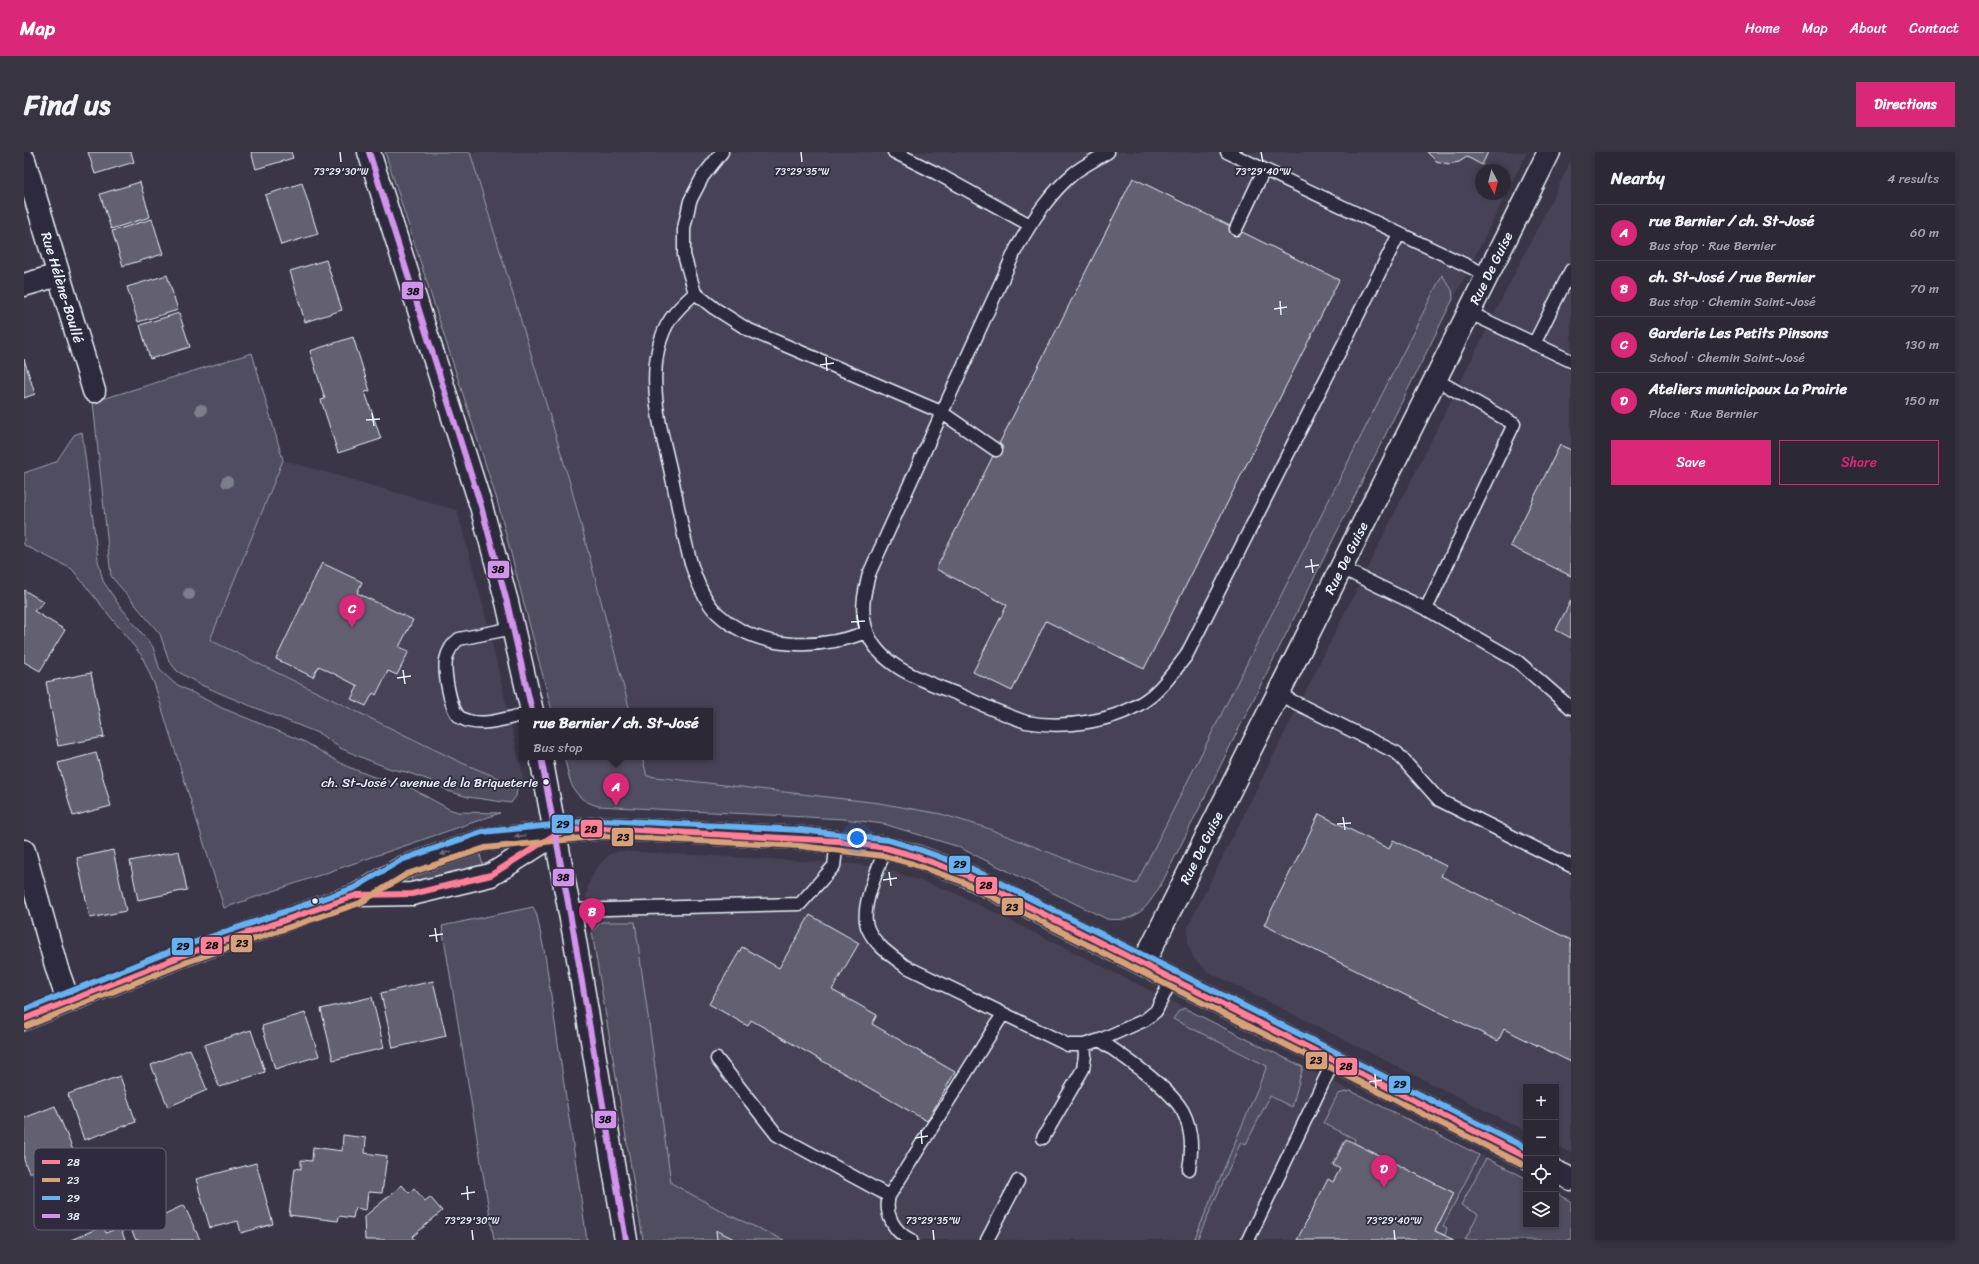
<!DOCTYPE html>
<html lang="en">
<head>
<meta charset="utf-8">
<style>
	body { margin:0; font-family:Sriracha,sans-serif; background:#383442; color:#f1f3f6 }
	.controls { position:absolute; right:12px; bottom:12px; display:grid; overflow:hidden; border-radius:0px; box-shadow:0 2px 6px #0003 }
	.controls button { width:36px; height:36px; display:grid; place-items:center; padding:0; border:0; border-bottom:1px solid #484451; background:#2c2836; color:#f1f3f6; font:20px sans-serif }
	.compass { position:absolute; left:1451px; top:12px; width:36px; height:36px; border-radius:50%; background:#2c2836; box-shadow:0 2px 6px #0003; rotate:173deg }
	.you { position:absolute; left:833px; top:686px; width:14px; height:14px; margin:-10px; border:3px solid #fff; border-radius:50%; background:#1a73e8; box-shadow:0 0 0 6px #1a73e833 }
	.badge { display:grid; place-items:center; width:26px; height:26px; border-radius:50%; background:#db2777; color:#fff; font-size:13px; font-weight:700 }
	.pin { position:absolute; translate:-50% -33px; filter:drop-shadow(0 1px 2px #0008) }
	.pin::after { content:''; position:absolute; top:21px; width:14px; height:12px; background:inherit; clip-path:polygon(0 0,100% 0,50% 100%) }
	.popup { position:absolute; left:495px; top:556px; width:194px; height:52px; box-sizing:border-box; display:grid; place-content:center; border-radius:0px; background:#2c2836; filter:drop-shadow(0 1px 3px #0005); font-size:13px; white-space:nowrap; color:#a6a6ad }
	.popup b { font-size:15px; color:#f1f3f6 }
	.popup::after { content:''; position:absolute; left:50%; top:100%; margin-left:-8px; border:8px solid transparent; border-top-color:#2c2836 }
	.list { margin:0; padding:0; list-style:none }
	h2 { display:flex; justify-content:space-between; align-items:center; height:52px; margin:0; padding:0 16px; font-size:17px }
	h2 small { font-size:13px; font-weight:400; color:#a6a6ad }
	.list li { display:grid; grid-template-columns:26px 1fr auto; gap:12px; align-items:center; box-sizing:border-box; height:56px; padding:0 16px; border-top:1px solid #484451 }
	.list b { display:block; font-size:15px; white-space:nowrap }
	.list p { margin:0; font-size:13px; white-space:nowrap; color:#a6a6ad }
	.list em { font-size:13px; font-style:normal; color:#a6a6ad }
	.actions { display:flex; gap:8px; padding:12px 16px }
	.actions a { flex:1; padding:9px 0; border:1px solid #db2777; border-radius:0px; text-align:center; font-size:14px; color:#db2777 }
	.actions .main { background:#db2777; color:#fff }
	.icon { flex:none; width:22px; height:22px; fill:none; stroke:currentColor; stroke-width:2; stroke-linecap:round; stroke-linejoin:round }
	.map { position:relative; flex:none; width:1547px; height:1088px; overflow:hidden; border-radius:0px }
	header { display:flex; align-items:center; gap:24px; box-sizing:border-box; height:56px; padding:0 20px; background:#db2777; color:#fff }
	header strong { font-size:19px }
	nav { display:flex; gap:22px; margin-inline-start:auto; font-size:14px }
	.intro { display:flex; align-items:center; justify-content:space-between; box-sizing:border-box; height:96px; padding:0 24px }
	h1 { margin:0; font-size:28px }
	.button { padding:10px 18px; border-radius:0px; background:#db2777; color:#fff; font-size:14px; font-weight:700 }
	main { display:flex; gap:24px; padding:0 24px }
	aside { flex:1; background:#2c2836; border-radius:0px; box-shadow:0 2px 6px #0003 }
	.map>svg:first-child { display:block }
</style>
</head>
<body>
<header>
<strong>Map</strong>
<nav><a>Home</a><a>Map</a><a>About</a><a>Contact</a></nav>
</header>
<div class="intro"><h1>Find us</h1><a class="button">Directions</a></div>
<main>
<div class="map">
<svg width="1547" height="1088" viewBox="0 0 1547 1088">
	<rect width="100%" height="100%" fill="#3a3648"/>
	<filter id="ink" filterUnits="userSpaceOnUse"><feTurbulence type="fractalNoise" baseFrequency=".025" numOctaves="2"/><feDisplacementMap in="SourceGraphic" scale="8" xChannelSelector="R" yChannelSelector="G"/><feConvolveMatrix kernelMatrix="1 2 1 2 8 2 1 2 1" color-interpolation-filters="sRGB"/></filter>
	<g filter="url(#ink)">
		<path fill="#464354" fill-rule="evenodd" d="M446,0h1057l-364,729 -27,3 -52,-18 -100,-39 -43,-13 -62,-11 -232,-27 -5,-19h68v-46h-80l-60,-228zM1457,18h24v24h-24z
			M1547,9v992l-15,-7v-59h-30v44l-319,-160 -13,-12 -6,-15v-18z
			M259,308l174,50 29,107 38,164 -11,3 -51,-21 -252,-123z
			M596,699l236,13 30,5 69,24 571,285v47h30v-32l15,8v39h-928l-57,-342 2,-13 8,-17 14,-14z"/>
		<path fill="#504e5f" stroke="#9ca0ac" d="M361,0h85l100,331 60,228h-78l-55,-211z
			M1418,123l10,15 1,9 -290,582c-15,25 -24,42 -56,38l-151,-73 -72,-22 -40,-5 -246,-13c-28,-8 -27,-24 -34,-49h78l5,19 232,27 62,11 43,13 100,39 52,18z
			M228,201l31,107 -73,180 252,123 51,21 5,-1 -2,13 -5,7 -43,-6 -20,-6 -19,-11 -23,-8 -15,-3 -28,-11 -23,-10 -20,-14 -91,-37 -30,-13 -22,-13 -8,-10 -9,-27 -49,-58 -18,-174z
			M58,280l16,128 5,21 16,24 34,42 7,23 14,13 48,25 83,34 41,24 28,11 37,11 38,21 9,3 42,1 -276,95 -69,-222 -13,-30 -70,-87 -48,-24v-72l32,-11 18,-27z
			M456,702l3,12 -71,16 -1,-5z
			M509,755l4,9 8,39 42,285h-93l-52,-314z
			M577,770h34l36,261 58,32 55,25h-48l-20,-9 1,9h-74l-51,-308z
			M1160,856l119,59 -11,40 -22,-11 -24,48 -5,-2 -44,98h-3l73,-174 -94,-47 5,-7z
			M1327,939l128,64 -36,71 4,2 -2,7 -10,-4 19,-38 -100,-50 1,-4 -32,-16 15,-29z
			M1462,1006l40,20v47h30v-32l15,8v39h-106l13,-26 -17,-9z"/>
		<path fill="#636171" stroke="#e8f1f8" d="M64,0h43l3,10 -39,12z
			M227,0h40l2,6 -37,11z
			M1403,0h61l-6,13 -15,-8 -8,5 -10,2 -13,-3z
			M1109,26l206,102 -195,389 -98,-48 -34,70 -39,-19 34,-67 -71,-36z
			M116,30l10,35 -39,12 -11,-35z
			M278,31l16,51 -37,11 -16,-50z
			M128,67l11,35 -40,12 -11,-35z
			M302,108l16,50 -37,12 -15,-51z
			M143,123l11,35 -40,12 -11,-35z
			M155,161l11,34 -40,12 -10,-34z
			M329,185l17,54 -5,1 16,47 -43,14 -17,-53 4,-1 -15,-48z
			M0,207l11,35 -11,4z
			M1536,293l11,5v126l-61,-30z
			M298,411l40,19 -5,11 56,27 -14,27 10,4 -12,24 -9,-4 -12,24 -3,-2 -7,13 -15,-7 7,-13 -39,-20 -6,11 -37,-18z
			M0,438l20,12 -10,9 31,19 -25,41 -16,-9z
			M1547,448v38l-15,-8z
			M67,521l13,64 -46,9 -12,-64z
			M72,601l15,53 -38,10 -15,-53z
			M1295,662l70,35 4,-9 53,26 -5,10 130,64v122l-67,-33 -6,12 -234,-116z
			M89,698l13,61 -36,7 -13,-60z
			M155,699l8,39 -49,10 -8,-39z
			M786,763l49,28 -27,47 45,25 -5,9 83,48 -28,49 -176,-101 -3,6 -39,-22 33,-57 37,21z
			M409,829l13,55 -53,12 -12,-55z
			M348,845l12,51 -51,12 -12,-51z
			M281,861l14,43 -44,13 -13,-43z
			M227,878l14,42 -46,15 -15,-42z
			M166,897l17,41 -39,17 -17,-42z
			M96,924l16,46 -52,18 -16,-46z
			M31,954l20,49 -46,18 -5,-13v-42z
			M319,983l23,3 -1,15 22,3 -5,37 -14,-1 -2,18 -11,-2 -2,10 -14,-2 -1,5 -49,-6 6,-47 6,1v-9l11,1 1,-14 29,4z
			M1322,987l108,54 -19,38 19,9h-157l31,-61 5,3 7,-13 -7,-4z
			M232,1011l17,61 -32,9 -3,-12 -28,7 -14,-49z
			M378,1033l7,8 5,-5 11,13 5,-4 12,14 -30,26 3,3h-50l-1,-23z
			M160,1053l16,35h-64l-5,-10z
			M79,1074l3,7 14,-6 5,13h-54z
			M692,1078l20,10h-19z"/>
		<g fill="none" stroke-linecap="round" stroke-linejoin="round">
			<defs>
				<path id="service" d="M698,0l-19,24 -13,25 -6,27v27l11,38 19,15 33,21 194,83 55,38
					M870,0l42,21 94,52
					M1084,0c-11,7 -24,13 -34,21 -25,21 -42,48 -58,76l-147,325c-5,19 -9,38 -2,57 12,37 61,51 93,64 22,10 43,19 66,27 37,7 92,0 124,-25 14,-11 25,-27 36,-41l213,-422
					M1203,0l260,123
					M1212,77l28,-59
					M671,141c-20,18 -31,29 -37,57 -4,19 -3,44 0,63 3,22 10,44 14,65 9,38 17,110 46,136 40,37 101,36 149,18
					M1444,160l103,49
					M1510,192l37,-74
					M1317,416l85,41 88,-185 -79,-45
					M1402,457l91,52 54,47
					M489,476l-54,11c-7,5 -11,12 -13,21 -2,12 4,52 15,58 18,10 42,1 61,-3
					M1254,542l119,59 42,47 132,66
					M862,696c-8,21 -27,61 -18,81 7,16 24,27 37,37l163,79h16l16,-5 45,-20 11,-9 16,-33
					M546,758l230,-6 34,-38 3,-25
					M1076,888c26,19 58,39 78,64 14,18 15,44 11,65
					M693,907l60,76 112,61 114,-182
					M1019,986l40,-69 2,-14 -1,-10
					M865,1044c-5,18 5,36 22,44
					M963,1088l31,-59
					M1224,1088l86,-180"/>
				<g id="minor">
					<path id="s1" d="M0,8l70,231"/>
					<path d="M0,133l34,-10"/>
					<path d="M0,699l33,118 11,31"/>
					<path d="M334,743l54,-1 79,-19 63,-40"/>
					<path id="s2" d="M1119,812l406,-812"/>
					<path d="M0,867l160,-64 173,-60 47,-28 79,-27 119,-12 199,10 85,10 29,8 51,19 560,282"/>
					<path d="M1532,1020l15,7"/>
				</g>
				<path id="tertiary" d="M345,0l112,354 26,96 25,109
					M517,605l33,178 52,305"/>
			</defs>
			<use href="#service" stroke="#e8f1f8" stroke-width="15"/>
			<use href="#minor" stroke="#e8f1f8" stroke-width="25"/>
			<use href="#tertiary" stroke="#e8f1f8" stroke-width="25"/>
			<use href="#service" stroke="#2f2a3d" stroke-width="12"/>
			<use href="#minor" stroke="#2f2a3d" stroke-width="22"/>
			<use href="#tertiary" stroke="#2f2a3d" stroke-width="22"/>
			<defs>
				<path id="bus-1" d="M0,867l160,-64 173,-60 55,-1 79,-19 65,-41 15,-4 31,-2 235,13 49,7 29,8 51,19 560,282"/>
				<path id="bus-2" d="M3,874l160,-64 173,-59 47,-29 78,-26 117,-12 198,10 84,10 29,8 50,18 559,282"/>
				<path id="bus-3" d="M0,858l157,-63 173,-59 47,-28 81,-28 120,-12 199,10 87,10 30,9 52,19 556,280"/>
				<path id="bus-4" d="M345,0l112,354 26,96 25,109
					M517,605l33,178 52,305"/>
			</defs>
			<use href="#bus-1" stroke="#2f2a3d" stroke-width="9"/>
			<use href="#bus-2" stroke="#2f2a3d" stroke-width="9"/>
			<use href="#bus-3" stroke="#2f2a3d" stroke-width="9"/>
			<use href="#bus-4" stroke="#2f2a3d" stroke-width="9"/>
			<use href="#bus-1" stroke="#ff8098" stroke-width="6"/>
			<use href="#bus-2" stroke="#d9a179" stroke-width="6"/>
			<use href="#bus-3" stroke="#66b1f2" stroke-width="6"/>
			<use href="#bus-4" stroke="#d193ec" stroke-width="6"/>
		</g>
		<g fill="#7d7e8b">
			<circle cx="177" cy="258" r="6"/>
			<circle cx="203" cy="330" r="6"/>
			<circle cx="165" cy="442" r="6"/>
		</g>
		<defs><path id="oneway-solid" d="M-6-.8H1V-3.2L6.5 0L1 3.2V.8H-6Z"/></defs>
		<g fill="#70707e">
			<use href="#oneway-solid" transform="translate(496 684) rotate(175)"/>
			<use href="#oneway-solid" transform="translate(422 701) rotate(161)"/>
		</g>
	</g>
	<path fill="none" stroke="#e8f1f8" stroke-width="1.5" d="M316,0l1,10M777,0l1,10M1237,0l2,10M1256,149l1,14M1250,157l13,-2M802,205l1,14M796,213l14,-2M348,261l2,13M342,268l14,-1M1287,407l2,14M1281,415l14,-2M833,463l2,13M827,470l14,-1M379,518l2,14M373,526l14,-2M1319,665l2,13M1313,672l14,-1M865,720l2,14M859,728l14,-2M411,776l2,14M405,784l14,-2M1351,922l1,14M1345,930l13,-2M897,978l1,14M891,986l13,-2M443,1034l1,14M437,1042l14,-2M448,1078l1,10M909,1078l1,10M1370,1078l1,10"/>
	<g fill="#e8f1f8" stroke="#2f2a3d" stroke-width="1.5">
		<circle cx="522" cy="630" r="3.5"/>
		<circle cx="291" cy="749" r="3.5"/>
	</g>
	<g text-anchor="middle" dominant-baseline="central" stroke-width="3.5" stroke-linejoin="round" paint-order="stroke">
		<g font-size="13" fill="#e8f1f8" stroke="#2f2a3d" text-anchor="end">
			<text x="514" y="630">ch. St-José / avenue de la Briqueterie</text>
		</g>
		<g font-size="14" fill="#e8f1f8" stroke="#2f2a3d">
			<text stroke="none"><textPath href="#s2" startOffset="778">Rue De Guise</textPath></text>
			<text stroke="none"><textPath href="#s1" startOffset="133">Rue Hélène-Boullé</textPath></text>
			<text stroke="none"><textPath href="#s2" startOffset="454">Rue De Guise</textPath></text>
			<text stroke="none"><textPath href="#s2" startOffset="130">Rue De Guise</textPath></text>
		</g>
	</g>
	<rect x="10" y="996" width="132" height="82" rx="6" fill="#2f2a3d" stroke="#666675" stroke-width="1"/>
	<rect x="18" y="1008" width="18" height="4" fill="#ff8098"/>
	<rect x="18" y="1026" width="18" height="4" fill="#d9a179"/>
	<rect x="18" y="1044" width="18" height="4" fill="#66b1f2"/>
	<rect x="18" y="1062" width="18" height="4" fill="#d193ec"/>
	<g font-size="11" fill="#e8f1f8">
		<text x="43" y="1014">28</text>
		<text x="43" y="1032">23</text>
		<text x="43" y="1050">29</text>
		<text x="43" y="1068">38</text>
	</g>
	<g font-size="10" text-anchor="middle" fill="#e8f1f8" stroke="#2f2a3d" stroke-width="3.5" stroke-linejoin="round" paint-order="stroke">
		<text x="1239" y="23">73°29'40"W</text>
		<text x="317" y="23">73°29'30"W</text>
		<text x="778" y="23">73°29'35"W</text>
		<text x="448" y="1072">73°29'30"W</text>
		<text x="909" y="1072">73°29'35"W</text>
		<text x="1370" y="1072">73°29'40"W</text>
	</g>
	<g stroke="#2f2a3d" stroke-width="1.5">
		<rect x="377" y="129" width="23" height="19" rx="4" fill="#d193ec"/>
		<rect x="463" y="408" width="23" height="19" rx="4" fill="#d193ec"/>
		<rect x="527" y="662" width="23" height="20" rx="4" fill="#66b1f2"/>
		<rect x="556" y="667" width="23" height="19" rx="4" fill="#ff8098"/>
		<rect x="587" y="675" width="23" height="20" rx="4" fill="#d9a179"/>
		<rect x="924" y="703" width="23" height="19" rx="4" fill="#66b1f2"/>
		<rect x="528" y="716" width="23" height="19" rx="4" fill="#d193ec"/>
		<rect x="951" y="724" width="23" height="19" rx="4" fill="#ff8098"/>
		<rect x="977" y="745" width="23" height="19" rx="4" fill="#d9a179"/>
		<rect x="206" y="782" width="23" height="19" rx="4" fill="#d9a179"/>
		<rect x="176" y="784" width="23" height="19" rx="4" fill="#ff8098"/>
		<rect x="147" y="785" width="23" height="19" rx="4" fill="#66b1f2"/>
		<rect x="1281" y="899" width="23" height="19" rx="4" fill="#d9a179"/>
		<rect x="1311" y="905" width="23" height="19" rx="4" fill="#ff8098"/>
		<rect x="1364" y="923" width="23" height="19" rx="4" fill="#66b1f2"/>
		<rect x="570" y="958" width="23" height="19" rx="4" fill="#d193ec"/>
	</g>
	<g font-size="11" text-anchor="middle" font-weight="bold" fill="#111">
		<text x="389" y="143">38</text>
		<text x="474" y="421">38</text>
		<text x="539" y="676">29</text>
		<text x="567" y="681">28</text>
		<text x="599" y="689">23</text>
		<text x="936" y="716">29</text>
		<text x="539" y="729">38</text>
		<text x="962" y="737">28</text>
		<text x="988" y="759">23</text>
		<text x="218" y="795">23</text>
		<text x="188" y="797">28</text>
		<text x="159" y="798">29</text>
		<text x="1292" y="912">23</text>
		<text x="1322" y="918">28</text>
		<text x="1376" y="936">29</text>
		<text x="581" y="971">38</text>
	</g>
</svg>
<div class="controls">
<button>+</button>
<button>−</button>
<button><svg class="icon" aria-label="locate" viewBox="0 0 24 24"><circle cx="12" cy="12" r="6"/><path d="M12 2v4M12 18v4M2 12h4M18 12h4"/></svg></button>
<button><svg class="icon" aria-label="layers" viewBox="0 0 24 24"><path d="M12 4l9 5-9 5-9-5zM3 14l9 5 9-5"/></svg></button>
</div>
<svg class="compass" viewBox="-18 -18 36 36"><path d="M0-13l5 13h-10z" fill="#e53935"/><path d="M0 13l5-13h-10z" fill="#a6a6ad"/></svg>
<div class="you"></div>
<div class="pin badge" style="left:592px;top:654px">A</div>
<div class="popup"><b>rue Bernier / ch. St-José</b>Bus stop</div>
<div class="pin badge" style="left:568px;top:779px">B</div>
<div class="pin badge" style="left:328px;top:476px">C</div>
<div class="pin badge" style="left:1360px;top:1036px">D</div>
</div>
<aside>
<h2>Nearby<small>4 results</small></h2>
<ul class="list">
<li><span class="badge">A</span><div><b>rue Bernier / ch. St-José</b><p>Bus stop · Rue Bernier</p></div><em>60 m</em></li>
<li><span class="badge">B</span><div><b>ch. St-José / rue Bernier</b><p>Bus stop · Chemin Saint-José</p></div><em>70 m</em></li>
<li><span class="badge">C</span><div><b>Garderie Les Petits Pinsons</b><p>School · Chemin Saint-José</p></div><em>130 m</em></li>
<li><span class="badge">D</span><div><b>Ateliers municipaux La Prairie</b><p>Place · Rue Bernier</p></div><em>150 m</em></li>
</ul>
<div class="actions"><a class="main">Save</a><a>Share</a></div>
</aside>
</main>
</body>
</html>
